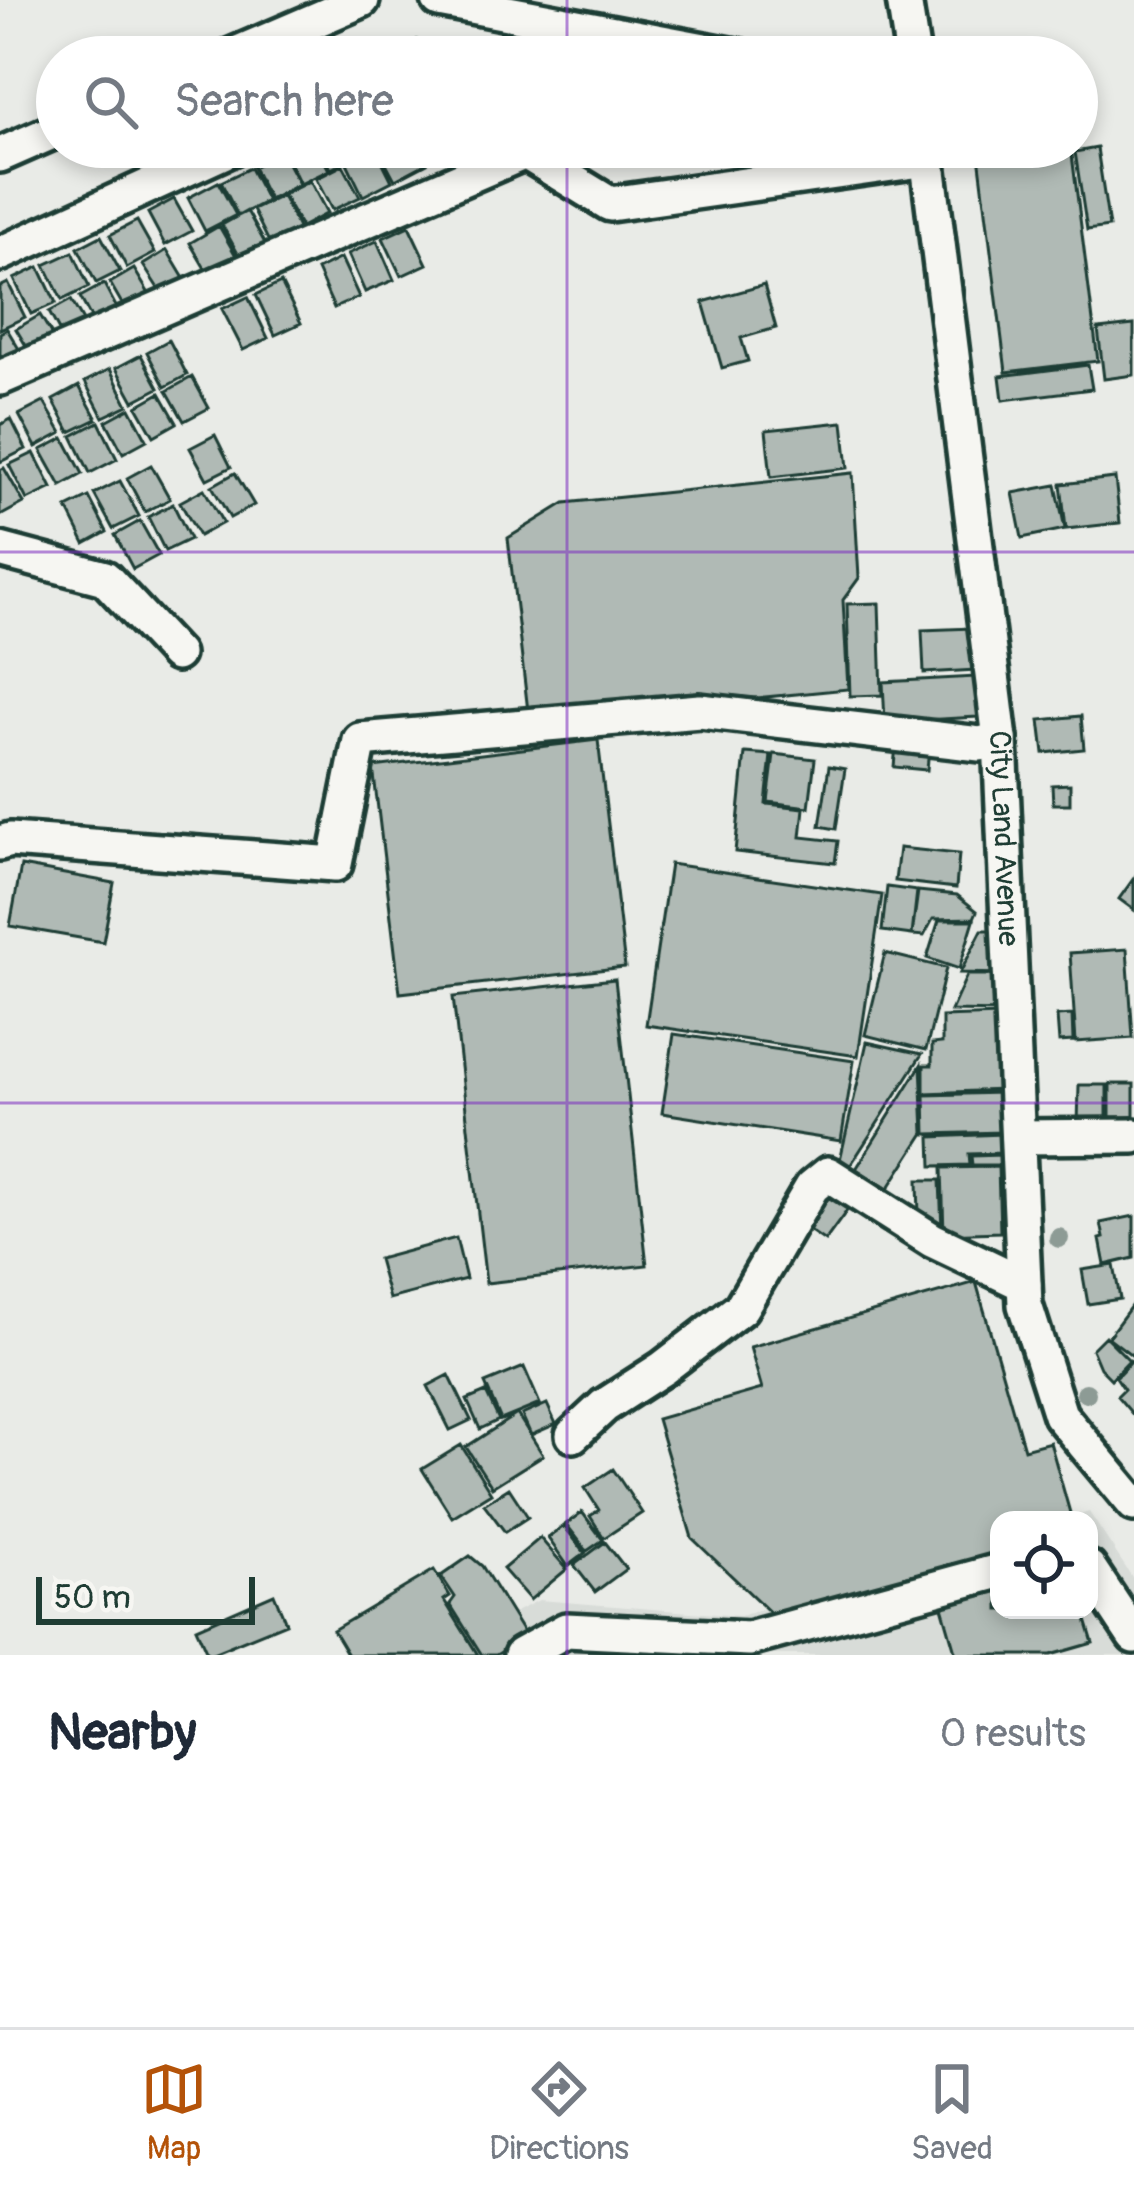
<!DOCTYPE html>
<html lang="en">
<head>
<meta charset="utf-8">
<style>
	body { margin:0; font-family:Pangolin,sans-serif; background:#f2f2f3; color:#1f2937 }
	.controls { position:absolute; right:36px; bottom:36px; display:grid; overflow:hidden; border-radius:24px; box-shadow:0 6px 18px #0003 }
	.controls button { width:108px; height:108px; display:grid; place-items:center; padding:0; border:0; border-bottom:3px solid #e0e1e3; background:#fff; color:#1f2937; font:60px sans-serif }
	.scale { position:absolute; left:36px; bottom:30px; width:219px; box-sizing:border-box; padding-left:12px; border:6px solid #1f3d34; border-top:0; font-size:33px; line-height:42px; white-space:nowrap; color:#1f3d34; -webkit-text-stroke:9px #f6f6f2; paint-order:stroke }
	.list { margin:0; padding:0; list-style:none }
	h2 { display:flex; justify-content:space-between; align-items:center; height:156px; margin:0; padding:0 48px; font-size:51px }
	h2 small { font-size:39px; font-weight:400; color:#747a83 }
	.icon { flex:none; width:66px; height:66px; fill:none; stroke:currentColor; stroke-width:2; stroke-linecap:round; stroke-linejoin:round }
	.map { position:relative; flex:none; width:1134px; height:1655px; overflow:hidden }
	.search { position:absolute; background:#fff; box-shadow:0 6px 18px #0003; left:36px; right:36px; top:36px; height:132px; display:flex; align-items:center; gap:30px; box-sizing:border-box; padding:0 42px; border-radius:66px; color:#747a83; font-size:45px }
	.sheet { height:372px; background:#fff }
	nav { display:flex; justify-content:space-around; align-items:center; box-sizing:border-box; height:168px; border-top:3px solid #e0e1e3; background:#fff; font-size:33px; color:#747a83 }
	nav a { display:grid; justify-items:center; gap:6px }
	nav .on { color:#b45309 }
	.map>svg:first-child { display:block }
</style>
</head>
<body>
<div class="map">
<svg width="1134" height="1655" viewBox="0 0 1134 1655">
	<rect width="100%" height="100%" fill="#e9ebe7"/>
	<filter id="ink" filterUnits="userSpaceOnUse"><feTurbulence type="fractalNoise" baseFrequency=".00833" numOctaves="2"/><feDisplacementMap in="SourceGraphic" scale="24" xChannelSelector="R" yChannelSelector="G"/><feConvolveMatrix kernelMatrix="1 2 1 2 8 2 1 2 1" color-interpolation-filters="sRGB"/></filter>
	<g filter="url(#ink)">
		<path fill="#d8dcd8" d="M1089,1512l45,68v75h-703l108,-55 201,16 259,-77v71h90v-90h-26z"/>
		<path fill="#b0bab5" stroke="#1f3d34" stroke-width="3" d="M417,40l18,12 6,-9 18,12 -53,2z
			M293,147h24l12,23 -29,14 -16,-33z
			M320,147h38l3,6 -30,16z
			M419,147l8,16 -32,17 -17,-32z
			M978,147h93l27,214 -92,11z
			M1097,148l12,79 -22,3 -12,-78z
			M376,149l16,32 -29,15 -16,-33z
			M282,152l17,32 -30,16 -16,-33z
			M343,165l17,32 -28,13 -16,-31z
			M250,168l17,33 -29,15 -17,-34z
			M310,181l17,32 -26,14 -18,-32z
			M218,182l18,33 -31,16 -17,-33z
			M282,196l17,34 -29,14 -17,-34z
			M174,199l18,32 -27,14 -17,-32z
			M247,211l19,34 -25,14 -19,-34z
			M137,221l18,32 -28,15 -17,-33z
			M219,226l20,35 -29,16 -20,-34z
			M409,226l18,38 -26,12 -18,-38z
			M101,236l19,35 -24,12 -18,-35z
			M377,241l17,39 -29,12 -17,-38z
			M167,250l21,35 -23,14 -22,-34z
			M73,252l16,35 -27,13 -17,-35z
			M341,258l18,39 -25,11 -17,-38z
			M39,267l17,36 -25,11 -17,-35z
			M134,269l20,33 -25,14 -19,-33z
			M8,283l17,34 -25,12v-42z
			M281,283l20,40 -26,12 -19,-40z
			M104,284l18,34 -24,13 -18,-34z
			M764,285l12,43 -35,10 7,23 -26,7 -19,-66z
			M248,297l20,41 -25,12 -21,-41z
			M71,300l19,33 -23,12 -18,-33z
			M40,315l18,30 -24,14 -18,-30z
			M1134,325v50l-30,4 -6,-50z
			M7,329l18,30 -25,10v-36z
			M169,340l18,35 -22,12 -18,-35z
			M141,355l18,33 -25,13 -18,-33z
			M1088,365l4,24 -89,11 -3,-24z
			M110,369l18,36 -25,12 -18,-35z
			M192,377l17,31 -25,13 -17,-30z
			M79,386l18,33 -27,13 -17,-32z
			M160,393l17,30 -23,13 -17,-30z
			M44,402l18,31 -26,14 -17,-32z
			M130,408l17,32 -24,13 -17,-32z
			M11,419l15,30 -26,13v-37z
			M99,422l18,37 -27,14 -18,-37z
			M843,422l5,46 -77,9 -5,-47z
			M215,435l16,32 -24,12 -17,-31z
			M64,438l19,36 -22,12 -20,-36z
			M34,453l18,35 -25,12 -18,-35z
			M151,465l19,34 -25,13 -18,-34z
			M4,468l20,35 -24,13v-46z
			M235,473l19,32 -24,13 -18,-32z
			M853,473l6,105 -16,22 5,89 -319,31 -21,-182 57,-35z
			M1115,478l5,45 -54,6 -5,-45z
			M120,481l19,35 -26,13 -19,-35z
			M1056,485l9,44 -43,9 -9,-45z
			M204,489l19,34 -24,13 -19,-34z
			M89,497l18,35 -22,12 -18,-36z
			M173,504l17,35 -25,12 -17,-34z
			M140,521l19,34 -26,14 -18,-34z
			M879,603l3,92 -32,1 -3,-92z
			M973,628l3,42 -52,3 -2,-43z
			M976,677l2,40 -93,5 -2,-40z
			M1081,716l3,33 -40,4 -4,-33z
			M598,740l27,227 -225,26 -27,-226z
			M896,745l33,2 -2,23 -33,-3z
			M745,753l26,2 -5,49 38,4 -3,29 37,4 -3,22 -100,-11z
			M774,754l41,5 -6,48 -41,-5z
			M829,766l16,3 -9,60 -16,-3z
			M1070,784v20h-17l-1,-19z
			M899,848l60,6 -3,34 -61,-7z
			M670,864l212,31 -24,161 -212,-31z
			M21,866l93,17 -11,59 -93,-16z
			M1134,878v32l-15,-11z
			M887,887l30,4 -5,44 -30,-4z
			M918,891l39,4 20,16 -3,7 -41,1 -9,17 -12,-1z
			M939,920h35l-15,49 -32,-11z
			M982,930h24l-1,44 -45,-1z
			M1127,949l6,89 -57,4 -6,-89z
			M885,953l61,15 -20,82 -61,-15z
			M967,975h38v37l-54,-1z
			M615,979l32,286 -161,18 -33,-286z
			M1001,1015l3,75 -80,3v-28h8v-21l10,-1v-26z
			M1072,1015l1,26 -14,1 -2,-26z
			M674,1034l180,27 -13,80 -179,-28z
			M867,1042l55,12 -72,112 -10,-6z
			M921,1065l3,68 -36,56 -32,-20z
			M1110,1084h24v41l-24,1z
			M1079,1085h28v41h-29z
			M1003,1093l1,39 -78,2 -1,-39z
			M1003,1134v19l-34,1 1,11 -38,1 -1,-29z
			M1003,1155v10h-31l-1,-9z
			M998,1167l2,65 -56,2 -2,-66z
			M918,1180h22l2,50 -23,-12z
			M832,1191l19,14 -26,36 -19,-13z
			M1134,1216v42l-29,7 -5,-26 4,-1 -3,-15z
			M456,1238l10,41 -77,20 -11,-40z
			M1114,1265l6,34 -32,5 -6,-34z
			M976,1282l48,167 26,-7 22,78h-73v39l-220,62 -87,-83 -35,-119 105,-30 -12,-42z
			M1134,1302v55l-26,-20z
			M1105,1336l24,24 -18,19 -11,-11 -8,-19z
			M1133,1359h1v57l-17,-20 7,-7 -8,-12z
			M524,1367l16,37 -39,16 -16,-37z
			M449,1375l22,45 -21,10 -22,-44z
			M486,1392l13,28 -19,9 -13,-29z
			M547,1404l9,20 -25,11 -9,-20z
			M517,1414l26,41 -51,32 -26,-40z
			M461,1445l30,48 -39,24 -30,-48z
			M613,1469l29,44 -38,25 -14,-22 9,-6 -14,-22z
			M509,1488l19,29 -23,15 -21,-28z
			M582,1512l21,28 -16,11 -21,-27z
			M564,1526l21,27 -17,13 -20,-28z
			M540,1538l27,31 -37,31 -27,-31z
			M605,1542l21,27 -31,23 -21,-27z
			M470,1556l12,10 44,71 -30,18h-14l-32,-51 5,-7 -14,-21z
			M434,1570l16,26 -6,4 34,55h-130l-15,-25z
			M999,1586v24h84l10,33 -42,12h-95l-15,-52z
			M274,1594l12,29 -78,32 -12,-27z"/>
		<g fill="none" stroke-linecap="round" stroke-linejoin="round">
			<defs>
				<g id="minor">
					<path d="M439,0l302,57"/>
					<path d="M904,0l9,57"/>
					<path d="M229,57l133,-57"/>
					<path id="s1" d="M926,147l74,592 25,566 35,110 74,89"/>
					<path d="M0,155l57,-25"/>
					<path d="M0,254l234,-107"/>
					<path d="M0,378l525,-226 85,52 318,-45"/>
					<path d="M0,550l105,28 71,76"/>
					<path d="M0,843l10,-3 325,24 25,-124 340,-29 280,33 20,-5"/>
					<path d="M1018,1137l116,-1"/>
					<path d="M573,1435l31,-29 59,-38 78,-60 71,-121 16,-13 104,66 92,44"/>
					<path d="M1089,1568l45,68"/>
					<path d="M521,1655l45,-25 183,9 250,-68"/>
				</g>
			</defs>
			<use href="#minor" stroke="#1f3d34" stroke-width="42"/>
			<use href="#minor" stroke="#f6f6f2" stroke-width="33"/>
		</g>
		<g fill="#8d9b95">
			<circle cx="1059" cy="1238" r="10"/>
			<circle cx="1086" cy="1393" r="10"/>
		</g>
	</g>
	<path fill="none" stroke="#7b2cbf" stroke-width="3" stroke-opacity="0.55" d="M567,0v57M567,147v1508M0,552h1134M0,1103h1134"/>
	<g text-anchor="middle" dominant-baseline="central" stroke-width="9" stroke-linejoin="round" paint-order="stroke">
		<g font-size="30" fill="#1f3d34" stroke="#f6f6f2">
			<text stroke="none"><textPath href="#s1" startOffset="696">City Land Avenue</textPath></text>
		</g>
	</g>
</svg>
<div class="controls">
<button><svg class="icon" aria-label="locate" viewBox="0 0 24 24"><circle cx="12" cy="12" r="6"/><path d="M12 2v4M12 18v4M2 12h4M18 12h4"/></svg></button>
</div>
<div class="scale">50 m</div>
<div class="search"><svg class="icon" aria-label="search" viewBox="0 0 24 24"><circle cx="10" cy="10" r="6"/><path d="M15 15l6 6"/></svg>Search here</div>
</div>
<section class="sheet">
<h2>Nearby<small>0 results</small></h2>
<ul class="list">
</ul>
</section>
<nav>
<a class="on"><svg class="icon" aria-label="map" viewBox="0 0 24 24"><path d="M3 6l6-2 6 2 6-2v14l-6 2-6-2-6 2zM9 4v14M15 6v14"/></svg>Map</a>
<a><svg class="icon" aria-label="directions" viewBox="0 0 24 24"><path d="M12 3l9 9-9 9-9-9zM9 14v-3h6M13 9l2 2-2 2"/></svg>Directions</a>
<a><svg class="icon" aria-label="saved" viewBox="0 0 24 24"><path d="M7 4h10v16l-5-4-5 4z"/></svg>Saved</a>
</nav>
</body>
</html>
